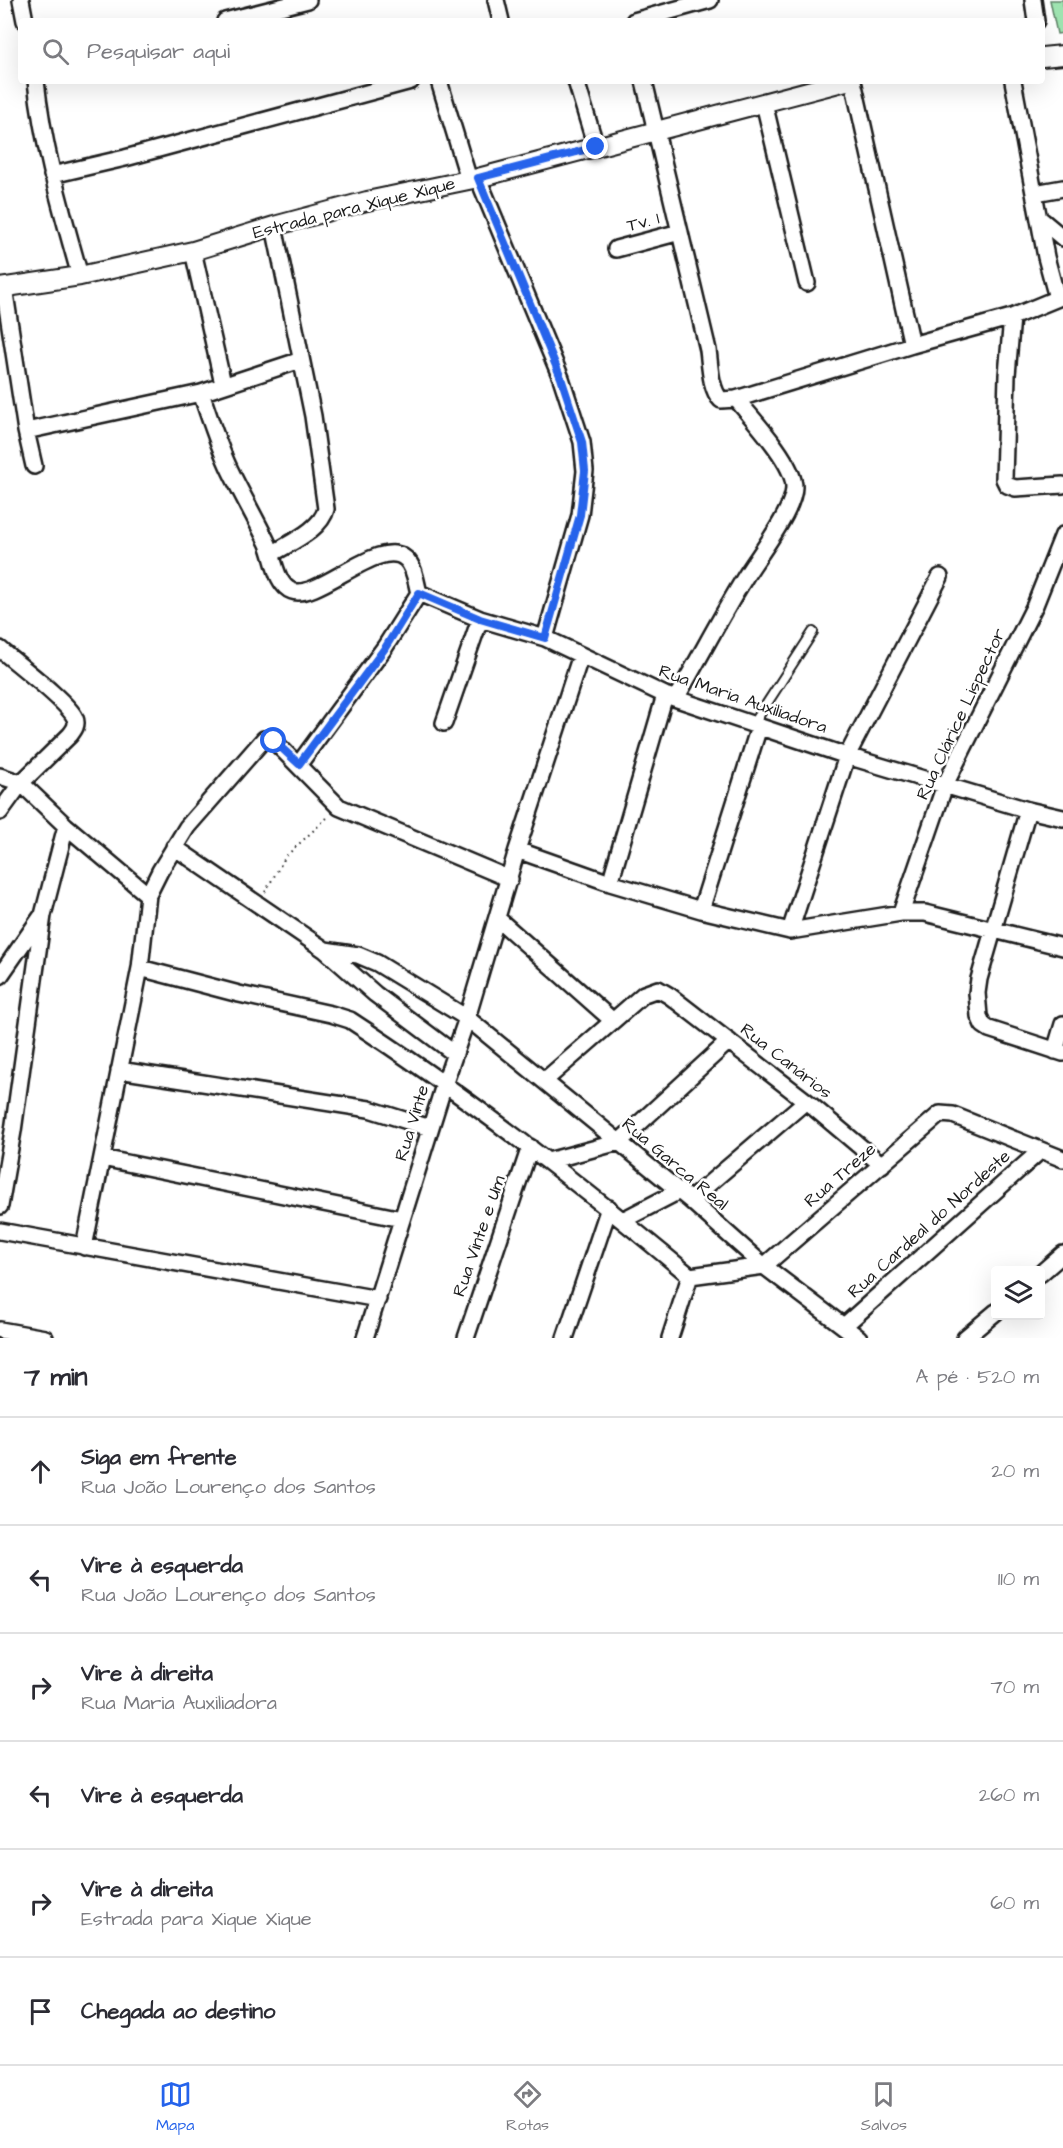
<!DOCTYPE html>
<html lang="pt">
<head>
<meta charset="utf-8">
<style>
	body { margin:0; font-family:"Architects Daughter",sans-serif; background:#f2f2f3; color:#2b2b33 }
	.controls { position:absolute; right:18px; bottom:18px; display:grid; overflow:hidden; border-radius:6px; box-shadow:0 6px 24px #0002 }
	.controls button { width:54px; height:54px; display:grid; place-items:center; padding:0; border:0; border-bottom:2px solid #e1e1e2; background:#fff; color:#2b2b33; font:30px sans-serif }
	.stop { position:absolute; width:18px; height:18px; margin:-14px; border:4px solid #2563eb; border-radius:50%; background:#fff }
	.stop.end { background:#2563eb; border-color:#fff; box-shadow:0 2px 6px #0008 }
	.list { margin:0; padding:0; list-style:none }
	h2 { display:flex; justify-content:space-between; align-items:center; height:78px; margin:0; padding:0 24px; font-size:26px }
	h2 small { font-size:20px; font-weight:400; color:#7c7c81 }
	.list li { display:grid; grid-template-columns:39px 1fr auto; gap:18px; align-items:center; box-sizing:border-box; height:108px; padding:0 24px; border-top:2px solid #e1e1e2 }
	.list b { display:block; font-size:22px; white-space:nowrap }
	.list p { margin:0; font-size:20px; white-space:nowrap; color:#7c7c81 }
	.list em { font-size:20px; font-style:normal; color:#7c7c81 }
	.icon { flex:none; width:33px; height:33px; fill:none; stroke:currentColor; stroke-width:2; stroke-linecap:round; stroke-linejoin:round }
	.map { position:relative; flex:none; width:1063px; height:1338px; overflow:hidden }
	.search { position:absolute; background:#fff; box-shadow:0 6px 24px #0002; left:18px; right:18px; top:18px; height:66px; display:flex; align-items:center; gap:15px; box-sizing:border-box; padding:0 21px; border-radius:6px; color:#7c7c81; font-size:22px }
	.sheet { height:726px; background:#fff }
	nav { display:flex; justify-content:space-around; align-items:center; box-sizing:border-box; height:84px; border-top:2px solid #e1e1e2; background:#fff; font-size:16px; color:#7c7c81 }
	nav a { display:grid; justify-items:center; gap:3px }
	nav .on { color:#2563eb }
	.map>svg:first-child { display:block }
</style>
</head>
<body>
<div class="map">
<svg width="1063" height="1338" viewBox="0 0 1063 1338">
	<rect width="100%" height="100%" fill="#fff"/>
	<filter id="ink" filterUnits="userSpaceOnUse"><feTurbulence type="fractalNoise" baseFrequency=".0167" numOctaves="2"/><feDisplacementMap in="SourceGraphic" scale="12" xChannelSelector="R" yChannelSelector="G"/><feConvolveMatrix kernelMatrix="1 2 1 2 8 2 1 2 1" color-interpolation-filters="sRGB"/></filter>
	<g filter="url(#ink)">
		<path fill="#9ee3b0" stroke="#5d8066" stroke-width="1.5" d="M1050,0h13v33l-6,1z"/>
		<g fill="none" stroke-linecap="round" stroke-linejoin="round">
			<defs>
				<path id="service" d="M753,725l60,-93"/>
				<path id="minor" d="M21,0l4,21
					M496,0l5,21
					M1033,0l3,21
					M225,21l83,-21
					M634,21l76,-21
					M36,81c7,67 26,130 44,195
					M439,81l30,99
					M576,81l20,66
					M644,81l64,269c2,14 2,39 13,50l15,-1 176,-54 100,-28 51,-21
					M853,81l59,264
					M1013,81l33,176 11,41
					M764,103l43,180
					M52,175l73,-17 286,-77
					M478,178l83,200 21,64 3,29 -5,44 -35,123
					M1035,193l28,-5
					M1039,218l24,20
					M616,249l64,-17
					M193,251l30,133
					M4,287l22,144 8,35
					M1012,317l-5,58 -3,104 3,6 8,3 48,-3
					M201,393c9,26 17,52 29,77 12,25 26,49 38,74 6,14 8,41 24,47 26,10 89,-56 114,-32 9,8 10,24 13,34
					M26,431l175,-38 100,-33
					M272,554c17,-11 49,-24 54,-45l-13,-93 -39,-190
					M419,593l61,26 65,19 120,57 182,61 181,54 35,8
					M0,649c16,14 68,53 75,69 3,7 -1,12 -5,17l-49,48 -21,29
					M676,698c23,-39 44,-80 68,-119 13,-22 50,-68 50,-92 0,-24 -42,-69 -58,-88
					M444,723l36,-104
					M299,764l86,-117 34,-54
					M0,776l21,7 45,43 82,69
					M1028,810l-49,169 -2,14 2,23 4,9 6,4 74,24
					M174,847l151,103 50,44 80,60
					M517,850l93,33 91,27 89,21 111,-18h24l138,34
					M610,883l55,-188
					M701,910l58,-183
					M901,913l44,-128 90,-180 28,-70
					M498,919l115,102
					M790,931l57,-175 93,-179
					M325,950l33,5 19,8 90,55 223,182 74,66 95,72
					M140,968l99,26 92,20 19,6c119,77 231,165 340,256
					M0,976l41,-59
					M1055,1051l8,-27
					M119,1070l250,39 61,19
					M544,1081l100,-87 14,-5 12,7 136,105 76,64
					M102,1158l300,61
					M548,1161l71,-19 110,-101
					M690,1200l116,-99
					M0,1206l13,-75 30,-216 23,-89
					M623,1220l56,-29
					M0,1231l378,68
					M84,1247l56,-279 8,-73 12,-24 27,-44 77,-88h8l67,68 171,72
					M764,1266l176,-152 13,1 110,44
					M1040,1274l23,-20
					M690,1276l74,-10
					M844,1326l196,-175
					M0,1330l45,8
					M365,1338l79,-253 23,-67 50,-168 64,-195
					M466,1338l64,-191
					M565,1338l44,-130
					M670,1338l20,-62
					M965,1338l31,-26"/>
				<path id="tertiary" d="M1042,57l21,-2
					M0,288l80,-12 113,-25 81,-25 93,-25 111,-23 368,-97"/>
			</defs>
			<use href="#service" stroke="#1c1c1c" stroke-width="12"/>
			<use href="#minor" stroke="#1c1c1c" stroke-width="20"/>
			<use href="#tertiary" stroke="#1c1c1c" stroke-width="22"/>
			<path stroke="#1c1c1c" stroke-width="2" stroke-dasharray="1.5 4.5" stroke-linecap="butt" d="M265,892l21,-36 42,-39"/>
			<use href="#service" stroke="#fff" stroke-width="8"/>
			<use href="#minor" stroke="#fff" stroke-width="15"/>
			<use href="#tertiary" stroke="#fff" stroke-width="18"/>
		</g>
	</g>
	<g fill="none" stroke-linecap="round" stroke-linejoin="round" filter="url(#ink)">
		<path stroke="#2563eb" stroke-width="8" d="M274,741l25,23 86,-116 34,-55 61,26 65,19 35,-123 5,-44 -3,-29 -21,-64 -83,-200 118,-31"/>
	</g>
	<g text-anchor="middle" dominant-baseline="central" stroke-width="5" stroke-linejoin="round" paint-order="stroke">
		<g font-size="18" fill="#1c1c1c" stroke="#fff">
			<text transform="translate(354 208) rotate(-14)">Estrada para Xique Xique</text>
			<text transform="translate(643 222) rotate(-15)">Tv. 1</text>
			<text transform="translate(743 699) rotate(19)">Rua Maria Auxiliadora</text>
			<text transform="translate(961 714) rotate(-65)">Rua Clárice Lispector</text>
			<text transform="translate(786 1061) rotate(38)">Rua Canários</text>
			<text transform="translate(412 1123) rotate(-73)">Rua Vinte</text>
			<text transform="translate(675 1164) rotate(40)">Rua Garca Real</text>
			<text transform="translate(840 1175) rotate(-41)">Rua Treze</text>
			<text transform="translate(929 1224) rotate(-42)">Rua Cardeal do Nordeste</text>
			<text transform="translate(479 1236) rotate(-71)">Rua Vinte e Um</text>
		</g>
	</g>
</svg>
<div class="controls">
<button><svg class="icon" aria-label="layers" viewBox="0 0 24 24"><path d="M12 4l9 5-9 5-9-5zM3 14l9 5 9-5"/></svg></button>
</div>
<div class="stop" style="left:274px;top:741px"></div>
<div class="stop end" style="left:596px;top:147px"></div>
<div class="search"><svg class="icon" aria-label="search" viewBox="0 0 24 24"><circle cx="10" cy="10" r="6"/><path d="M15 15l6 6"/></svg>Pesquisar aqui</div>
</div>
<section class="sheet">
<h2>7 min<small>A pé · 520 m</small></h2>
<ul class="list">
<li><svg class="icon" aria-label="ahead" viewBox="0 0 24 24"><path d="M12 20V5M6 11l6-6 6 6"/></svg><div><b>Siga em frente</b><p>Rua João Lourenço dos Santos</p></div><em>20 m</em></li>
<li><svg class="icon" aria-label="left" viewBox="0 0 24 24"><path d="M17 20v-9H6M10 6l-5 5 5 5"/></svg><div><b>Vire à esquerda</b><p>Rua João Lourenço dos Santos</p></div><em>110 m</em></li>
<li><svg class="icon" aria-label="right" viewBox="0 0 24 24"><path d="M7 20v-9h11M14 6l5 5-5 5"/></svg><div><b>Vire à direita</b><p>Rua Maria Auxiliadora</p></div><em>70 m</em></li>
<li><svg class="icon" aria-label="left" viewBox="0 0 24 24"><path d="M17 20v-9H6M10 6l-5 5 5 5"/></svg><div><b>Vire à esquerda</b></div><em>260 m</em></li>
<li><svg class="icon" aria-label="right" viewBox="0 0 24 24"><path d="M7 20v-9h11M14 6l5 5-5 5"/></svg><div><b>Vire à direita</b><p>Estrada para Xique Xique</p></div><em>60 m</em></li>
<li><svg class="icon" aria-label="arrive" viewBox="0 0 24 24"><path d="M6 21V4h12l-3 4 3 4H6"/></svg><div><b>Chegada ao destino</b></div></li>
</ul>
</section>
<nav>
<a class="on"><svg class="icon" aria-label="map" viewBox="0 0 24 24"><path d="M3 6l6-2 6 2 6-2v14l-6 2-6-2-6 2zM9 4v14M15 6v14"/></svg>Mapa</a>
<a><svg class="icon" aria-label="directions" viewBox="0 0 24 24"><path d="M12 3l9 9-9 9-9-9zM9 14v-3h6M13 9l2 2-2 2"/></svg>Rotas</a>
<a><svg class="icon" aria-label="saved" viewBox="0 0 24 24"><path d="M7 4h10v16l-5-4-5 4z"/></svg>Salvos</a>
</nav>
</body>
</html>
